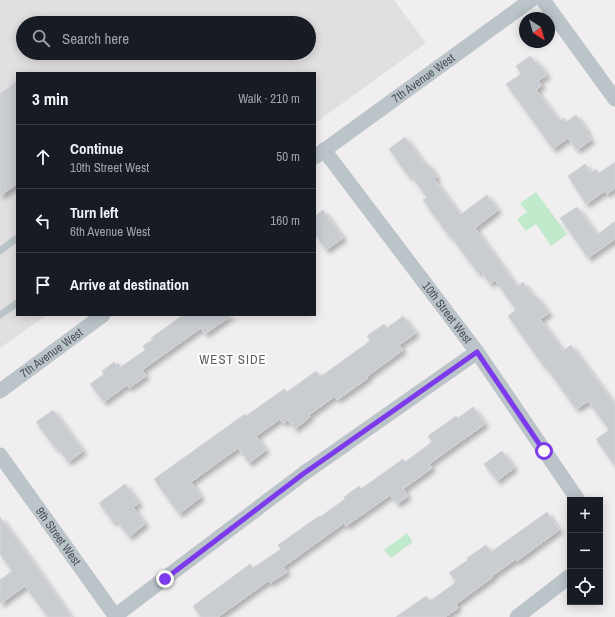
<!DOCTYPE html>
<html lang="en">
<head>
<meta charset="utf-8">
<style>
	body { margin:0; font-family:"Archivo Narrow",sans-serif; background:#242831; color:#f1f3f6 }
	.controls { position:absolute; right:12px; bottom:12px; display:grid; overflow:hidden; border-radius:0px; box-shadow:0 2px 10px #0003 }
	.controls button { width:36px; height:36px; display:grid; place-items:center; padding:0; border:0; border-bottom:1px solid #363941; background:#171b24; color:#f1f3f6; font:20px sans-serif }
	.compass { position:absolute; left:519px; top:12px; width:36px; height:36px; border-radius:50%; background:#171b24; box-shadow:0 2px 10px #0003; rotate:143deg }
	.stop { position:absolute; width:12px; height:12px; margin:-9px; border:3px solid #7c3aed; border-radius:50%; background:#fff }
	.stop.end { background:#7c3aed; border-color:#fff; box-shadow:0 1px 4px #0008 }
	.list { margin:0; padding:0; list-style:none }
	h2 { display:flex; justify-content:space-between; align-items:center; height:52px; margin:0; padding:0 16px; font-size:17px }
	h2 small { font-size:13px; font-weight:400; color:#9ea1a6 }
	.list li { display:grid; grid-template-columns:26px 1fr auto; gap:12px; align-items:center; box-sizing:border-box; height:64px; padding:0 16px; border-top:1px solid #363941 }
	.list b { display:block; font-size:15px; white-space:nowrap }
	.list p { margin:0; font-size:13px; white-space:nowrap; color:#9ea1a6 }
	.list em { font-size:13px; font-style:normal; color:#9ea1a6 }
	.icon { flex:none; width:22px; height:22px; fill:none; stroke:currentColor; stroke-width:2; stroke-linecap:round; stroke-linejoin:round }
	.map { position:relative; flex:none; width:615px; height:617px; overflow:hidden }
	.search { position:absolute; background:#171b24; box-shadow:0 2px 10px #0003; left:16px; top:16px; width:300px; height:44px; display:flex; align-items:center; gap:10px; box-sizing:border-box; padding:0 14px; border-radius:22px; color:#9ea1a6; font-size:15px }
	.panel { position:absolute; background:#171b24; box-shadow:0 2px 10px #0003; left:16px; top:72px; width:300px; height:244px; border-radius:0px }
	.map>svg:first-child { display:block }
</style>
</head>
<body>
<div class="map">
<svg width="615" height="617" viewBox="0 0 615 617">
	<defs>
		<filter id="shadow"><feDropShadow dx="3.5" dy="3.5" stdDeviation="2" flood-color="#0004"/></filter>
	</defs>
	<rect width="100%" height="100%" fill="#f1eeef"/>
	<path fill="#e1dfe0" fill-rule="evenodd" d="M0,0h394l32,43 -111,80v-50h-298v242h30l-47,33zM23,23h286v30h-286z"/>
	<path fill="#c1eacc" d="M536,192l31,42 -16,12 -15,-22 -10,7 -9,-12 10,-7 -7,-9z
		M407,533l6,9 -22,16 -7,-8z"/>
	<path fill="#c9ccd0" stroke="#d3d5d9" filter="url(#shadow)" d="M530,56l6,7 1,-1 10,13 -9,6 4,4 -6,5 23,31 5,-3 2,4 10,-7 11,16 -1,1 5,8 -14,10 -9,-12 -15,11 -47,-65 15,-10 -5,-8z
		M17,81v103l-17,12v-102z
		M405,137l20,28 2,-2 10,14 -3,2 26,36 27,-20 11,15 -23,18 42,59 6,-5 11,15 2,-1 13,17 -9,6 23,32 8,-6 44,60v61l-19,-27 13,-9 -21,-29 -12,8 -30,-42 -1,1 -37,-52 8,-6 -21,-30 -5,4 -9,-13 -3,2 -28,-38 -1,1 -26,-36 4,-2 -16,-23 -2,2 -20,-28z
		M615,162v26l-8,6 -2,-3 -19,13 -18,-28 17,-12 6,9 5,-4 3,4z
		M577,207l20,28 18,-14v18l-27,19 -28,-40z
		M323,210l20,28 -17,12 -11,-16v-18z
		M183,315h49l-27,19 -4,-6 -59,42 4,6 -17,12 -2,-3 -23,17 -14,-18 14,-10 -2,-3 12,-9 2,3 2,-2 3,4 24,-17 -2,-4 10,-7 -2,-1z
		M403,316l13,17 -17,12 4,5 -30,22 -6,5 1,1 -31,22 -2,-4 -26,19 1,2 -15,12 -7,-9 -5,3 -3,-4 -24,17 10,14 -17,13 -11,-15 -29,21 -18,13 10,15 -22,17 -25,-35 91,-65 1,2 38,-27 3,3 29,-21 4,6 50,-36 -3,-5 17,-12 3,4z
		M473,407l12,17 -56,40 3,4 -29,21 5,7 -11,8 -7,-9 -44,31 -2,-3 -61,44 4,5 -17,11 -2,-2 -50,36h-17l-8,-11 57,-42 3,4 28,-19 -3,-4 41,-29 1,1 25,-18 -1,-2 15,-11 2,3 42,-30 2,3 27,-20 -4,-6 28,-20 2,2z
		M53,410l30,41 -15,11 -10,-14 -2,1 -20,-27z
		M502,451l12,17 -17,13 -13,-17z
		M125,484l14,19 -6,4 12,17 -16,13 -13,-17 -3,2 -14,-19z
		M547,512l12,18 -42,31 -1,-2 -24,17 1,1 -37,27 2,4 -13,9h-49l30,-21 4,5 25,-18 -1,-1 2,-1 -7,-8 19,-13 -1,-2 19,-13 5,7z
		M0,517l27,37 44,63h-23l-23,-31 -25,18v-24l12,-9 -12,-17z"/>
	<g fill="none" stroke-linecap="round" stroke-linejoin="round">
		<path stroke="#bbc4c9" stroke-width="7" d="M0,251l17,-13
			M0,315l17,-12"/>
		<g stroke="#bbc4c9" stroke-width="15">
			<path d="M543,0l72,99"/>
			<path id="s1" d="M324,150l153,202 101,148"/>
			<path id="s2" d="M315,157l216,-157"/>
			<path id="s3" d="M0,391l103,-76"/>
			<path id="s4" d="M0,455l116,162"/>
			<path d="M115,616l188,-142 174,-122"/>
			<path d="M517,617l53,-41"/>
		</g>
	</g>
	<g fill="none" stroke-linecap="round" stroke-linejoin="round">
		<path stroke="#7c3aed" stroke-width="5" d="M165,579l138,-105 174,-122 67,99"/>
	</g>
	<g text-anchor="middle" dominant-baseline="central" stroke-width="4" stroke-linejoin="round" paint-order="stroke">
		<g font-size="12" fill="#485359" stroke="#fff">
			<text stroke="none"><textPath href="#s2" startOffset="134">7th Avenue West</textPath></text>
			<text stroke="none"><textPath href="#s1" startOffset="204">10th Street West</textPath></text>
			<text stroke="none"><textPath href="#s3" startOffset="64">7th Avenue West</textPath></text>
			<text stroke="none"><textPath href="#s4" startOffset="100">9th Street West</textPath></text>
		</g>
		<g font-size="13" letter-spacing="1" fill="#5c5f62" stroke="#fff">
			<text x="233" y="359">WEST SIDE</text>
		</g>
	</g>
</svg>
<div class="controls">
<button>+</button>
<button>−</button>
<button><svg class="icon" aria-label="locate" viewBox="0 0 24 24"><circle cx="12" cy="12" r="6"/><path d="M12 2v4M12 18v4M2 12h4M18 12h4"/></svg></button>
</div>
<svg class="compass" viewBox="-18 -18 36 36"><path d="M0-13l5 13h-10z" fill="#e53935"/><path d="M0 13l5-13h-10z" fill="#9ea1a6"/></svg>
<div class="stop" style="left:544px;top:451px"></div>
<div class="stop end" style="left:165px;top:579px"></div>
<div class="search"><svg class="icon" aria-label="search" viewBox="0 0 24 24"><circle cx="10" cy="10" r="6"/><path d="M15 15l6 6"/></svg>Search here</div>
<section class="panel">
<h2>3 min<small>Walk · 210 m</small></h2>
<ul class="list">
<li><svg class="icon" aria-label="ahead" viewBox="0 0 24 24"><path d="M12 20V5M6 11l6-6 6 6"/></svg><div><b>Continue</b><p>10th Street West</p></div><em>50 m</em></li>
<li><svg class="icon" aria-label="left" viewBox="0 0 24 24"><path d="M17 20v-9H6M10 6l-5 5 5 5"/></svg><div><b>Turn left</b><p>6th Avenue West</p></div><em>160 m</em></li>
<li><svg class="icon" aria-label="arrive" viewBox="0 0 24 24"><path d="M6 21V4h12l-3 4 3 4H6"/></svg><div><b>Arrive at destination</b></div></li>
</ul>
</section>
</div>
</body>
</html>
